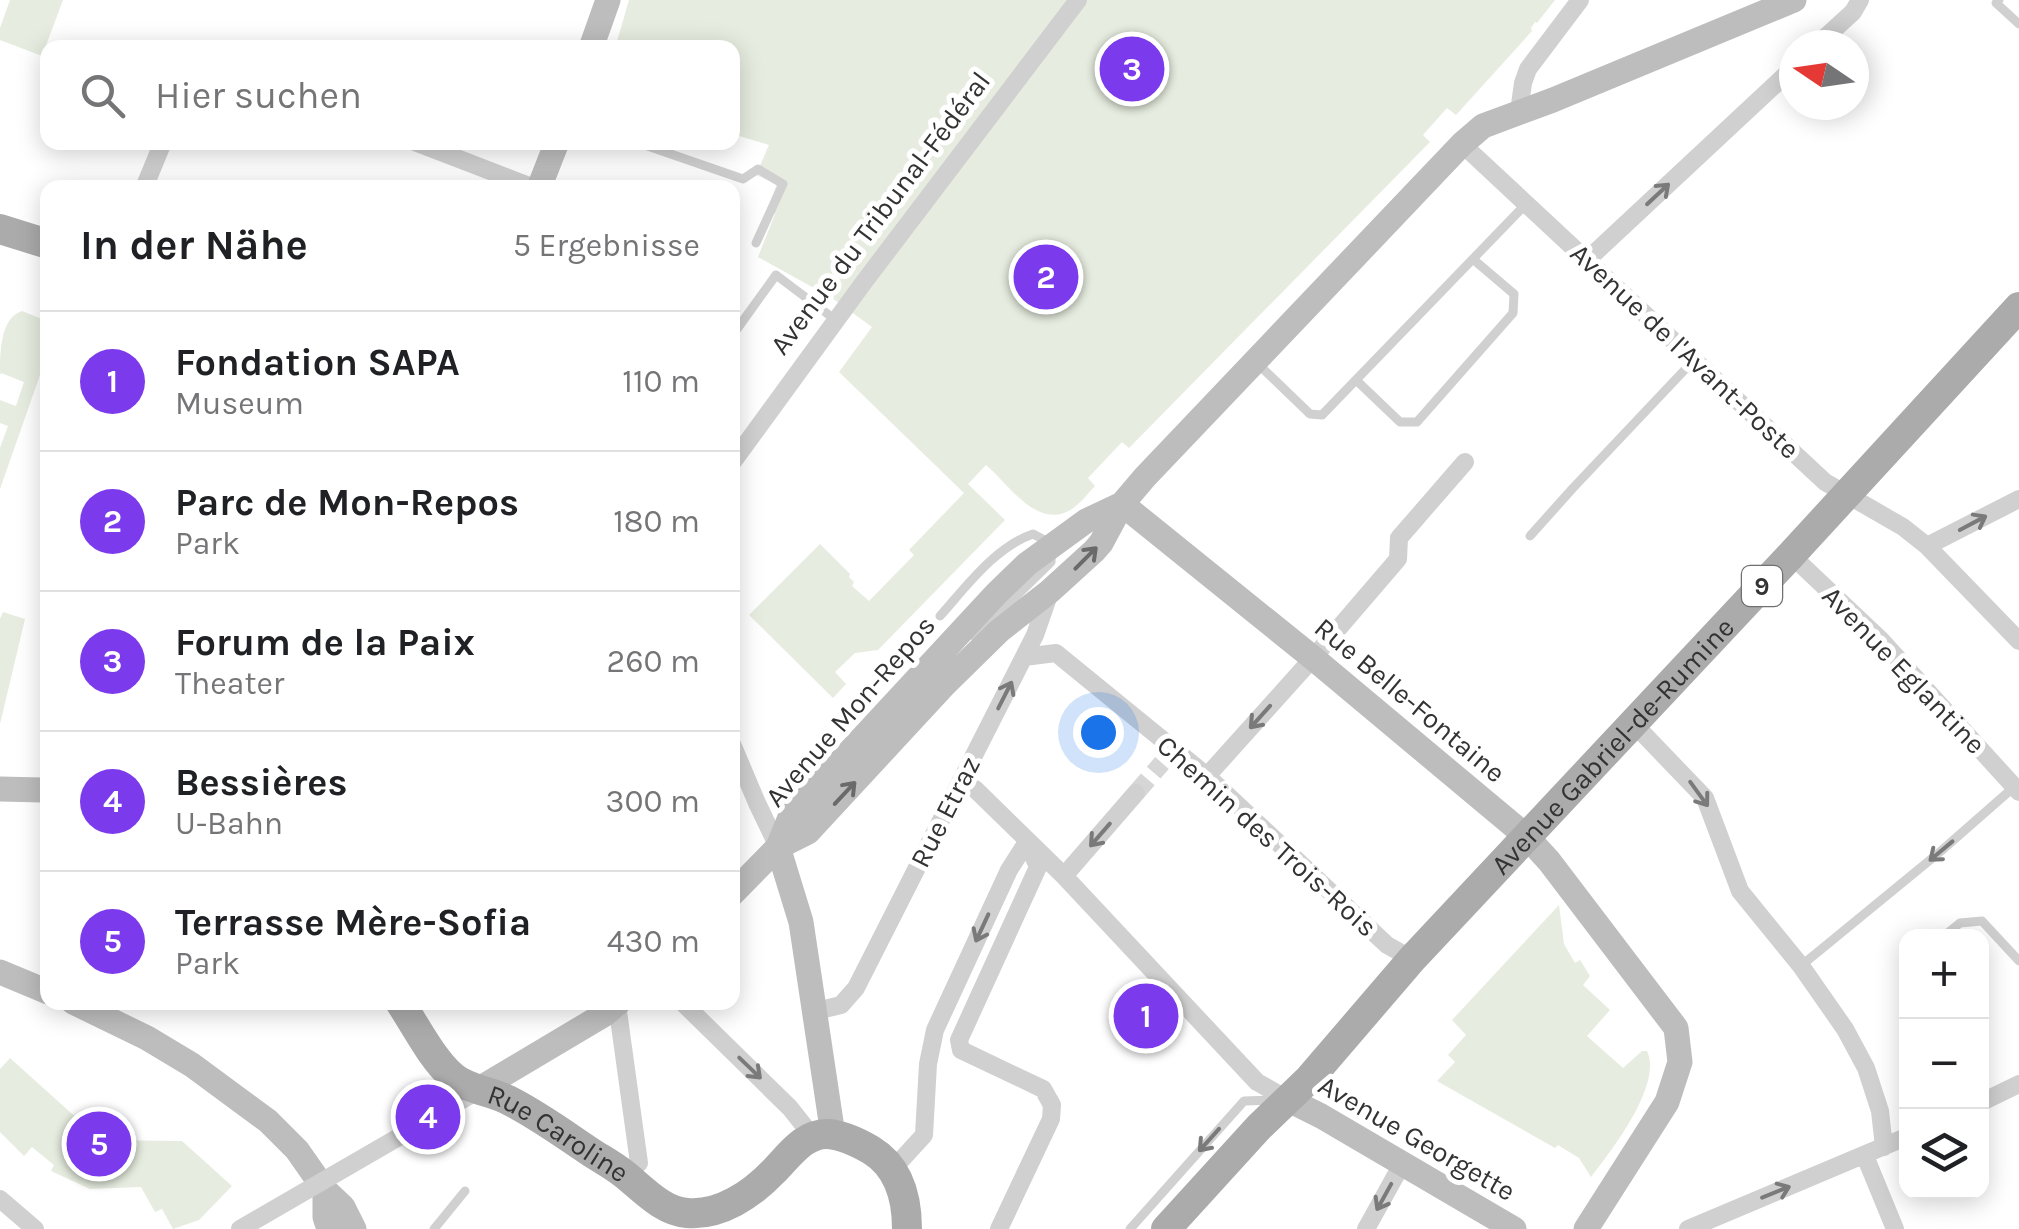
<!DOCTYPE html>
<html lang="de">
<head>
<meta charset="utf-8">
<style>
	body { margin:0; font-family:Karla,sans-serif; background:#f6f6f6; color:#202124 }
	.controls { position:absolute; right:30px; bottom:30px; display:grid; overflow:hidden; border-radius:20px; box-shadow:0 5px 25px #0003 }
	.controls button { width:90px; height:90px; display:grid; place-items:center; padding:0; border:0; border-bottom:2px solid #e0e0e0; background:#fff; color:#202124; font:50px sans-serif }
	.compass { position:absolute; left:1779px; top:30px; width:90px; height:90px; border-radius:50%; background:#fff; box-shadow:0 5px 25px #0003; rotate:283deg }
	.you { position:absolute; left:1098px; top:732px; width:35px; height:35px; margin:-25px; border:8px solid #fff; border-radius:50%; background:#1a73e8; box-shadow:0 0 0 15px #1a73e833 }
	.badge { display:grid; place-items:center; width:65px; height:65px; border-radius:50%; background:#7c3aed; color:#fff; font-size:32px; font-weight:700 }
	.pin { position:absolute; translate:-50% -50%; border:5px solid #fff; box-shadow:0 2px 10px #0006 }
	.list { margin:0; padding:0; list-style:none }
	h2 { display:flex; justify-content:space-between; align-items:center; height:130px; margin:0; padding:0 40px; font-size:42px }
	h2 small { font-size:32px; font-weight:400; color:#757577 }
	.list li { display:grid; grid-template-columns:65px 1fr auto; gap:30px; align-items:center; box-sizing:border-box; height:140px; padding:0 40px; border-top:2px solid #e0e0e0 }
	.list b { display:block; font-size:38px; white-space:nowrap }
	.list p { margin:0; font-size:32px; white-space:nowrap; color:#757577 }
	.list em { font-size:32px; font-style:normal; color:#757577 }
	.icon { flex:none; width:55px; height:55px; fill:none; stroke:currentColor; stroke-width:2; stroke-linecap:round; stroke-linejoin:round }
	.map { position:relative; flex:none; width:2019px; height:1229px; overflow:hidden }
	.search { position:absolute; background:#fff; box-shadow:0 5px 25px #0003; left:40px; top:40px; width:700px; height:110px; display:flex; align-items:center; gap:25px; box-sizing:border-box; padding:0 35px; border-radius:20px; color:#757577; font-size:38px }
	.panel { position:absolute; background:#fff; box-shadow:0 5px 25px #0003; left:40px; top:180px; width:700px; height:830px; border-radius:20px }
	.map>svg:first-child { display:block }
</style>
</head>
<body>
<div class="map">
<svg width="2019" height="1229" viewBox="0 0 2019 1229">
	<rect width="100%" height="100%" fill="#fff"/>
	<path fill="#e6ecdf" d="M10,0h53l-21,56 -42,-16v-12z
		M629,0h926l-18,23 -2,-1 -4,6 1,3 -76,84 -9,-7 -24,27 7,7 -301,306 -7,-6 -34,36 7,8c-7,7 -14,17 -23,23 -35,22 -63,-25 -86,-44l-18,19 37,36 -127,130 -23,3 -20,19 11,12 -13,14 -84,-83 71,-71 30,30 -1,3 5,5 -2,4 17,15 45,-46 -5,-5 55,-57 -125,-121 33,-45 -40,-29 -74,-41 17,-43 -8,-4 10,-26 -21,-9 13,-30 -36,-11 -1,-86h-117z
		M22,311l25,10v34l-47,134v-41l8,-22 -8,-3v-23l16,6 8,-24 -23,-9 -1,2c0,-22 0,-57 22,-64z
		M3,612l22,7 -25,105v-105z
		M1559,905l5,39 11,19 5,-3 10,16 -7,9 27,25 -23,26 36,32 19,-17h5c16,34 -36,100 -56,126l-12,-19 -21,-13 -3,3 -118,-67 18,-19 -7,-7 18,-20 -14,-15z
		M10,1058l91,82 81,1 50,45 -33,34 -26,9 -11,-20 -7,3 -14,-25 -51,2 -39,-18 3,-6 -22,-18 -8,9 -24,-24v-63z"/>
	<g fill="none" stroke-linecap="round" stroke-linejoin="round">
		<path stroke="#d6d6d6" stroke-width="18" stroke-dasharray="18 9" stroke-linecap="butt" d="M1136,793l26,-30"/>
		<path stroke="#d0d0d0" stroke-width="9" d="M1999,0l-3,3 23,21
			M636,142l107,37 15,-10 25,15 -27,59
			M732,336l44,-61 61,46
			M1258,364l52,50 12,1 204,-211
			M1356,380l44,42h17l96,-109 1,-19 -40,-34
			M1530,536l43,-48 121,-128
			M940,616c26,-29 55,-69 93,-82l19,10 -1,18 -76,75
			M1944,936l16,-13 22,-2 37,40
			M1802,965l139,-114 73,-64
			M434,1229l31,-38
			M1130,1229l114,-128 32,-1"/>
		<path stroke="#d0d0d0" stroke-width="18" d="M1817,45l36,-33 7,-12
			M1519,112l4,-29 5,-14 52,-69
			M415,142l119,46
			M1462,144l363,338 78,45 24,19 92,95
			M144,188l19,-46
			M1587,260l207,-193
			M732,463l132,-181 214,-282
			M1927,546l92,-47
			M1791,555l90,85 138,152
			M1024,657l32,-4 151,123 180,169 25,14
			M1633,723l72,75 35,93 61,75 44,63 21,39 14,43 4,36
			M732,744l25,59 21,44
			M1207,776l106,-118 85,-99 1,-21 66,-76
			M961,782l14,7 89,87 193,206 32,18
			M1064,876l72,-83
			M682,1002l108,106 23,29
			M617,1004l22,159
			M816,1011l25,-6 15,-17 179,-353 15,-43
			M1982,1102l37,-18
			M404,1134l75,-44
			M1865,1156l30,73
			M892,1170l32,-35 4,-71 7,-34 74,-160 18,-28
			M0,1199l35,30
			M999,1229l52,-110 1,-14 -9,-16 -82,-39 -2,-10 79,-173 -11,-25
			M1366,1229l36,-65
			M1688,1229l218,-92"/>
		<path stroke="#bdbdbd" stroke-width="25" d="M591,48l17,-48
			M539,188l18,-46
			M1122,504l191,154 214,179 22,24 127,167 4,34 -13,40 -81,127
			M0,789l42,1 6,-2
			M778,847l13,-32 205,-221 31,-30 59,-43 36,-17
			M778,847l23,75 32,213
			M732,894l46,-47 30,-15 137,-148 54,-53 51,-40 44,-40 7,-8 21,-39 23,-27 317,-333 21,-18 70,-26 241,-100
			M0,972l48,20
			M73,1002l74,36 45,27 76,56 29,29 28,40 18,17 11,22
			M479,1089l126,-75 14,-12
			M1289,1100l32,16 193,113
			M325,1190v27l4,12"/>
		<g stroke="#ababab" stroke-width="30">
			<path d="M0,229l48,15"/>
			<path id="s1" d="M400,1002c15,23 32,57 53,75 15,13 38,14 55,23 30,15 57,35 84,53 11,7 22,13 32,21 19,15 38,37 63,39 33,3 65,-19 87,-42 15,-15 30,-38 54,-37 15,1 31,9 43,16 28,17 36,48 36,79"/>
			<path id="s2" d="M1166,1229l93,-102 50,-48 103,-120 379,-404 228,-248"/>
		</g>
		<path stroke="#888" stroke-width="5" stroke-dasharray="10 8" stroke-linecap="butt" d="M233,1229l168,-99"/>
		<path stroke="#d0d0d0" stroke-width="18" d="M240,1229l164,-95"/>
	</g>
	<defs><path id="oneway-shaft" d="M-6 0H5M1.5-3L5.5 0L1.5 3" fill="none" stroke-width="1.6" stroke-linecap="round" stroke-linejoin="round" transform="scale(2.5)"/></defs>
	<g stroke="#7a7a7a">
		<use href="#oneway-shaft" transform="translate(1658 194) rotate(-43)"/>
		<use href="#oneway-shaft" transform="translate(1973 523) rotate(-28)"/>
		<use href="#oneway-shaft" transform="translate(1005 695) rotate(-63)"/>
		<use href="#oneway-shaft" transform="translate(1260 717) rotate(132)"/>
		<use href="#oneway-shaft" transform="translate(1699 794) rotate(54)"/>
		<use href="#oneway-shaft" transform="translate(1100 835) rotate(131)"/>
		<use href="#oneway-shaft" transform="translate(1941 851) rotate(140)"/>
		<use href="#oneway-shaft" transform="translate(982 928) rotate(115)"/>
		<use href="#oneway-shaft" transform="translate(750 1068) rotate(44)"/>
		<use href="#oneway-shaft" transform="translate(1209 1140) rotate(132)"/>
		<use href="#oneway-shaft" transform="translate(1776 1192) rotate(-22)"/>
		<use href="#oneway-shaft" transform="translate(1384 1197) rotate(119)"/>
	</g>
	<g stroke="#6a6a6a">
		<use href="#oneway-shaft" transform="translate(1086 558) rotate(-45)"/>
		<use href="#oneway-shaft" transform="translate(845 793) rotate(-47)"/>
	</g>
	<g text-anchor="middle" dominant-baseline="central" stroke-width="10" stroke-linejoin="round" paint-order="stroke">
		<rect fill="#fff" stroke="#707070" stroke-width="2.5" x="1742" y="566" width="40" height="40" rx="8"/>
		<g font-size="25" font-weight="bold" fill="#333">
			<text x="1762" y="586">9</text>
		</g>
		<g font-size="28" fill="#333" stroke="#fff">
			<text transform="translate(880 213) rotate(-53)">Avenue du Tribunal-Fédéral</text>
			<text transform="translate(1685 351) rotate(43)">Avenue de l'Avant-Poste</text>
			<text transform="translate(1904 670) rotate(46)">Avenue Eglantine</text>
			<text transform="translate(1410 700) rotate(40)">Rue Belle-Fontaine</text>
			<text transform="translate(850 711) rotate(-49)">Avenue Mon-Repos</text>
			<text stroke="none"><textPath href="#s2" startOffset="658">Avenue Gabriel-de-Rumine</textPath></text>
			<text transform="translate(945 812) rotate(-63)">Rue Etraz</text>
			<text transform="translate(1267 836) rotate(42)">Chemin des Trois-Rois</text>
			<text stroke="none"><textPath href="#s1" startOffset="212">Rue Caroline</textPath></text>
			<text transform="translate(1417 1138) rotate(30)">Avenue Georgette</text>
		</g>
	</g>
</svg>
<div class="controls">
<button>+</button>
<button>−</button>
<button><svg class="icon" aria-label="layers" viewBox="0 0 24 24"><path d="M12 4l9 5-9 5-9-5zM3 14l9 5 9-5"/></svg></button>
</div>
<svg class="compass" viewBox="-18 -18 36 36"><path d="M0-13l5 13h-10z" fill="#e53935"/><path d="M0 13l5-13h-10z" fill="#757577"/></svg>
<div class="you"></div>
<div class="pin badge" style="left:1146px;top:1016px">1</div>
<div class="pin badge" style="left:1046px;top:277px">2</div>
<div class="pin badge" style="left:1132px;top:69px">3</div>
<div class="pin badge" style="left:428px;top:1117px">4</div>
<div class="pin badge" style="left:99px;top:1144px">5</div>
<div class="search"><svg class="icon" aria-label="search" viewBox="0 0 24 24"><circle cx="10" cy="10" r="6"/><path d="M15 15l6 6"/></svg>Hier suchen</div>
<section class="panel">
<h2>In der Nähe<small>5 Ergebnisse</small></h2>
<ul class="list">
<li><span class="badge">1</span><div><b>Fondation SAPA</b><p>Museum</p></div><em>110 m</em></li>
<li><span class="badge">2</span><div><b>Parc de Mon-Repos</b><p>Park</p></div><em>180 m</em></li>
<li><span class="badge">3</span><div><b>Forum de la Paix</b><p>Theater</p></div><em>260 m</em></li>
<li><span class="badge">4</span><div><b>Bessières</b><p>U-Bahn</p></div><em>300 m</em></li>
<li><span class="badge">5</span><div><b>Terrasse Mère-Sofia</b><p>Park</p></div><em>430 m</em></li>
</ul>
</section>
</div>
</body>
</html>
